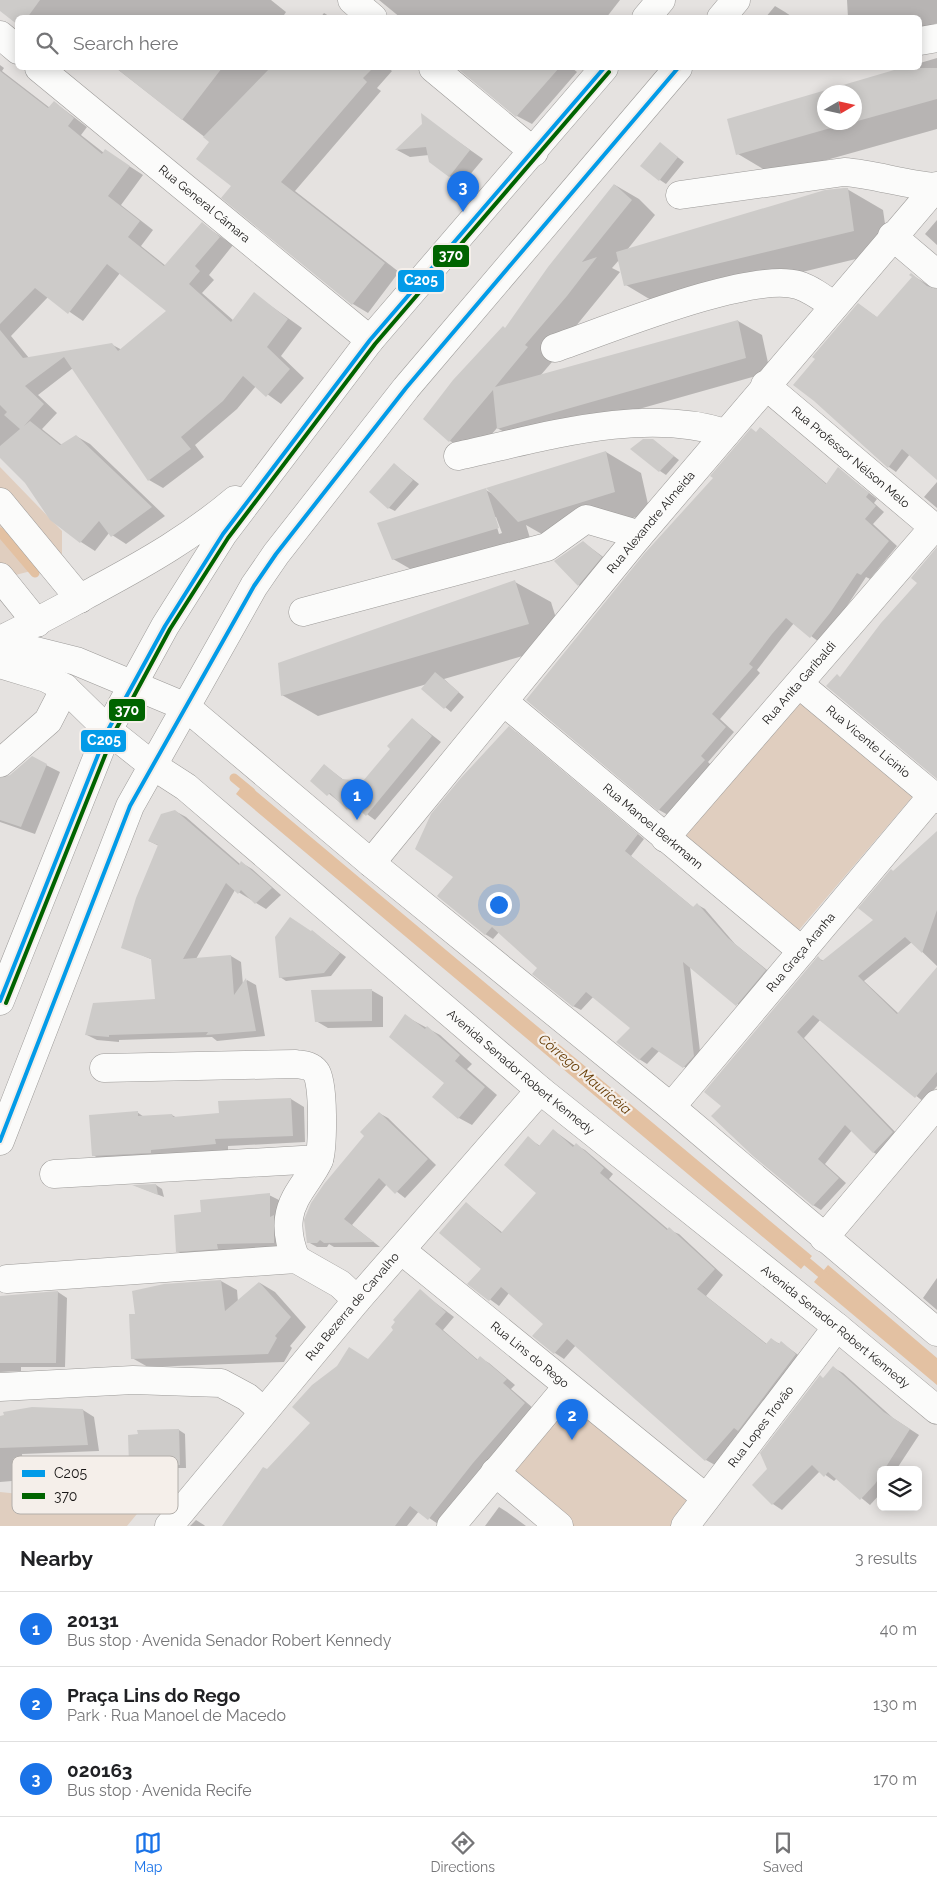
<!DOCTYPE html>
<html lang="en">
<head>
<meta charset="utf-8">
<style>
	body { margin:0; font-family:Raleway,sans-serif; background:#f6f6f6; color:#202124 }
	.controls { position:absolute; right:15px; bottom:15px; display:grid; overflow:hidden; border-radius:8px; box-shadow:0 2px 12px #0003 }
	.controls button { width:45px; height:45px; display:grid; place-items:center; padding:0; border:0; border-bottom:1px solid #e0e0e0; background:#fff; color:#202124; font:25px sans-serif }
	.compass { position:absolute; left:817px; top:85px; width:45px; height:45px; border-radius:50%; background:#fff; box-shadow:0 2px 12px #0003; rotate:81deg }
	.you { position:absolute; left:498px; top:904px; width:18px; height:18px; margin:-12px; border:4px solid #fff; border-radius:50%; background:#1a73e8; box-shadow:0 0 0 8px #1a73e833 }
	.badge { display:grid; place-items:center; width:32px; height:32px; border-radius:50%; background:#1a73e8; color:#fff; font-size:16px; font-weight:700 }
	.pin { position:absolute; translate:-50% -41px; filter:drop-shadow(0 1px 2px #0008) }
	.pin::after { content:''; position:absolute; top:26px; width:18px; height:15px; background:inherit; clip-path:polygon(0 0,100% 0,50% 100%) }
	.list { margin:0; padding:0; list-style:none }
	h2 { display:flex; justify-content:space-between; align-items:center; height:65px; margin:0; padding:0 20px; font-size:21px }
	h2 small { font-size:16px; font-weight:400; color:#757577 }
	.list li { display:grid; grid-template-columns:32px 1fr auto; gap:15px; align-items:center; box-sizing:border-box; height:75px; padding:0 20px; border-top:1px solid #e0e0e0 }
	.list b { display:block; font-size:19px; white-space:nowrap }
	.list p { margin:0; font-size:16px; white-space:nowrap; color:#757577 }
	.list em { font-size:16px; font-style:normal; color:#757577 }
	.icon { flex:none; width:28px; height:28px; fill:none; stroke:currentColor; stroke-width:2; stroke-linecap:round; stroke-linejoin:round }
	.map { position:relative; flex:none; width:937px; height:1526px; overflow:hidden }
	.search { position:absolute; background:#fff; box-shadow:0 2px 12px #0003; left:15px; right:15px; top:15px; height:55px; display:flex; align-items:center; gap:12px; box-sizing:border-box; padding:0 18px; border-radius:8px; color:#757577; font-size:19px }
	.sheet { height:290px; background:#fff }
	nav { display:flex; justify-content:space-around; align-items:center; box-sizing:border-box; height:70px; border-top:1px solid #e0e0e0; background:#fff; font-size:14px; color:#757577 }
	nav a { display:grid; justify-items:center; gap:2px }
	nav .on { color:#1a73e8 }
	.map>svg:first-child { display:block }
</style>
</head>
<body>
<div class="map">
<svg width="937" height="1526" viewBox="0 0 937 1526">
	<rect width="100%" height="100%" fill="#e5e2e0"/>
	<path fill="#e0cebf" d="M0,467l62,64v32l-62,16z
		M800,696l114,99 -121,142 -114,-99z
		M562,1398l139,106 -17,22h-136l-58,-43z
		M140,1472l11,25 -24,29h-127v-34l49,5 20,8 7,-6 -3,-14z"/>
	<path fill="#e3c1a2" d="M245,782l567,474 -11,13 -565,-475z
		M828,1265l109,93v27l-123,-103z"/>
	<path fill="#0003" fill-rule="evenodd" d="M0,0h271l15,12 -4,6h-264l-18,-9z
		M379,0h241l-14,18h-205z
		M847,0h90v23l-17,6v-11h-72z
		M775,6l10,6 9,6h-29z
		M324,13l8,5h-12z
		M937,58v71l-164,46 -35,-21 -10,-34 177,-52h15v-5zM824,92h30v30h-30z
		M0,65l4,3 -2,3 48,37 4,-6 33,25 -6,8 23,18 2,-2 37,24 -22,30 32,25 -12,16 25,20 36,-42 31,21 -24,30 5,5 -12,13 32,28 20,-27 48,34 -21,28 23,22 -23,26 -25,-18 -19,23 -42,36 9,12 -41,31 -14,-8 -76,-112 -35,27 19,18 -15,16 20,16 14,-9 14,8 75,72 -39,28 -17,-11 -14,18 -14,-9 -30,-23 -25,-37 -26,-26zM120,273l48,38 -46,39 -11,-6 -82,14 -18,-22 37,-39 35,24z
		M116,68h272l4,3 -15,17 4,3 -86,100 104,81 -31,41 -15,-9 -130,-106 9,-12 -21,-44z
		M459,68h113l5,4 -45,52 -15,-8z
		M422,116l61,43 -20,24 -14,-7 -20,-21 -19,2 -13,-7 27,-26z
		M666,148l18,14 -18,22 -6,-4z
		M615,185l24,14 16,16 -28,35 220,-61 36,21 6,41 -228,55 -35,-21 -7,-25 -7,8 8,4 -71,87 3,3 -12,14 198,-55 24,14 8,37 -248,70 -25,-14 -23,27 -24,-14 -25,-22 81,-90z
		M937,220v25l-12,-11z
		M915,277l22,13v188l-27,-24 -14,18 -7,-5 -75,-67 44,-96 20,14z
		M761,428l66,56 11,-15 39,30 -3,4 10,9 -11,12 24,22 -27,33 -4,-2 -27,41 -20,24 -25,-19 -13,16 -24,31 3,3 -40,46 14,13 -26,30 4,4 -44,49 -9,-5 98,-377z
		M653,440l26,20 -13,15 -6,-4z
		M606,452l35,21 9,40 -96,28 -28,-16 7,23 -105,31 -35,-20 93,-69 5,3zM494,517h2l6,16 -3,1z
		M395,465l24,19 -24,27 -6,-3z
		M937,482v26l-13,-11z
		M583,542l31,23 -22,27 -13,-7z
		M515,582l36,20 13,42 -120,35 20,18 -13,15 -28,-23 4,-5 -109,32 -36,-21z
		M412,719l29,23 -66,78 -15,-11 -3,5 -9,-5 -36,-29 12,-15 21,16 18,1 29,-33z
		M516,732l128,107 -13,17 63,52 4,-3 7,4 30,35 37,30 -28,35 -54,-43 11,94 -10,11 -32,-20 -12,13 -8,-5 -7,-31 -38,-32 -13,14 -8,-4 -34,-38 -40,-36 -6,7 -8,-5 -30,-57z
		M46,765l14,7 -25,62 -35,-12v-43z
		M175,811l11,6 54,47 2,-1 10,6 29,26 -15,14 -31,-19 -39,69 35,-3 10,6 2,23 4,-5 9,5 9,51 -48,5 -5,-4 -93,3v2l-22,-2 -10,-5 69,-35 -3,-40 -30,-13 36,-101 -10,-5z
		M937,847v119l-25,-24 -48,39 35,33 38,-45v117l-13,16 -104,-82 -16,18 96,99 -19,20 -8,-5 -21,-22 -27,34 21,19 -25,27 -8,-5 -90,-99 95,-148 6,3 51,-41 19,-48z
		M312,931l34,26 -15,19 -45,5 -6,-4z
		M371,990l12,7v30l-55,1 -12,-7z
		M405,1016l35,19 32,29 -5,5 30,26 -25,30 -13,-7 -25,-21 11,-14z
		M291,1099l13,8 1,35 -77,4v5l-122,12 -13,-8 44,-43 7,5 28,-2 5,3 43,-4z
		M379,1113l9,5 48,47 -31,33 -18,-14 -35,41 28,22h-46l-5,-3 -2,3h-10l-9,-5z
		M553,1130l22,16 1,-1 9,5 28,24 -4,5 60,51 10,4 44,41 -17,21 62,49 4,-5 8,4 2,-1 23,17 -90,105 -9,-5 -130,-115 -12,14 -9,-6 -11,-29 -35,-31 -10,13 -30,-22 13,-16 -16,-65 37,30 35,-40 -10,-55 12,8z
		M156,1185l6,4 2,8 -28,-11z
		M269,1195l14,7 4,48 -96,9 -14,-8 26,-38z
		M937,1278v32l-14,-12z
		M221,1281l16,9 1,12 22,-19 15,9 31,35 -16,19 2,2 -8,14 -136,5 -16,-9 5,-43z
		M420,1291l34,26 -11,13 35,30 2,-2 9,5 26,22 -4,4 22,19 -52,60 -43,56 -19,-13 -12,15h-184l45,-55 127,-141z
		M58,1292l9,6 -2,69h-44v4l-21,1v-75z
		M834,1368l9,5 50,45 26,17 -23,35h-15v23l-11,12 -33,-27 -3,3 -14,-10 -38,39 -9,-6 -19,-19 15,-15z
		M83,1410l11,7 5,34 -77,3 2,26 -24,2v-65z
		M179,1430l6,4 1,34h-49l-7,-4z
		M499,1507l8,5 19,14h-41z
		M196,1520l8,5 1,1h-15z"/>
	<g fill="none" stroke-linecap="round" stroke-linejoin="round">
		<path stroke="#e3c1a2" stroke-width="9" d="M0,532l35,41
			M234,778l17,14
			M799,1255l31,26"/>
	</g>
	<path fill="#cdcbc9" d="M0,0h40l-13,18h-9v7l-18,-14z
		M116,68h106l-40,52z
		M270,68h103l-10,10 4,4 -86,100 104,81 -33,42 -131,-107 10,-12 -35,-27 13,-17 -6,-5z
		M457,68h102l-43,49z
		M901,68h36v31l-83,23v-30h-30v30h28l-116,33 -9,-36z
		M0,71l48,37 6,-7 20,17 -6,8 34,28 3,-5 25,17 -22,30 32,25 -12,16 36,29 38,-44 18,15 -25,29 5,5 -11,13 42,38 23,-30 34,27 -21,28 23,22 -24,28 -23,-21 -20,25 -42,36 10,12 -43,32 -84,-124 -39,29 19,18 -20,22 6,-5 30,24 16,-10 76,72 -41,30 -12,-16 -19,22 -30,-23 -25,-37 -25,-25v-12l20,-17 -16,-14 3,-3 -7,-7v-75l23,28 89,-15 6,8 48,-40 -59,-47 -39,50 -33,-26 -35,36z
		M421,113l49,37 -21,27 -20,-15 -3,-15 -31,3 27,-26z
		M660,142l18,15 -19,24 -19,-15z
		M614,184l18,16 -50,62 15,-5 -30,39 -42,49 3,2 -33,40 243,-67 8,38 -249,71 -4,-39 -44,52 -26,-23 30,-39 50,-54 2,2 43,-61z
		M844,188h4l6,43 -230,55 -8,-34 209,-62z
		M911,273l16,13 10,3v191l-35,-31 -14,19 -74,-67 -21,-16 22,-26 -3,-2 46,-54 19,14 35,-40 -3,-2z
		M760,427l66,57 12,-17 31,26 -3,4 10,9 -11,13 24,22 -28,34 -4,-2 -27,40 -20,25 -24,-20 -14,16 -23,30 4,3 -41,47 14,13 -25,29 4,4 -47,51 -132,-111 118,-146 69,-76 -3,-2 41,-48 5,4z
		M643,439h10l21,17 -15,16 -29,-23z
		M606,451l9,41 -97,30 -32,-34z
		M394,463l19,17 -25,29 -19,-17z
		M486,488l13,40 -107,32 -15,-37z
		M583,541l19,16 -24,29 -24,-25z
		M937,547v232l-111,-93 11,-12 3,3 41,-54 36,-40 -6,-5z
		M515,580l14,44 -248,72 -3,-33z
		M435,672l24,20 -15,17 -23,-20z
		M412,718l20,18 -66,80 -14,-13 -5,7 -17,-17 -3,3 -17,-15 14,-17 18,15 21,2 27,-32 -3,-3z
		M509,726l129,108 -13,17 68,56 4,-4 31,35 38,32 -30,36 -53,-44 11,94 -11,12 -31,-21 -13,13 -23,-18 14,-14 -44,-36 -13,15 -41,-33 5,-6 -45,-41 -7,8 -48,-39 16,-19 -38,-28 16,-35 29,-35z
		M32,756l15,8 -26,63 -21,-7v-42l10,-3z
		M175,810l64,55 2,-4 31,27 -17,16 -14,-14 -3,4 -12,-11 -43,76 48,-4 3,40 12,-17 10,53 -50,4 2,-3 -99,3v2l-24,-2 8,-32 62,-4 -4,-40 -30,-11 15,-50 22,-53 -10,-4 13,-27z
		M937,831v79l-15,43 -17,-16 -47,39 39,38 40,-47v105l-22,26 -102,-83 -16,17 96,100 -20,21 -28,-28 -27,34 21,19 -26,28 -60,-50 -42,-40 10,-10 -17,-14 114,-136 4,5 51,-41 -15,-12 33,-39 2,2z
		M290,917l21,14 1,-1 28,23 -16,20 -45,5 -4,-41z
		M372,989v32l-57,1 -4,-32z
		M405,1014l20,15 2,-3 33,29 -5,6 30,26 -27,32 -26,-22 12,-14 -55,-46z
		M291,1098l2,38 -78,3 1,5 -65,6v3l-59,3 -3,-41 49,-4v5l34,-2 1,3 46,-4 -1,-12z
		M379,1112l49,47 -33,35 -16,-16 -35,41 30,23 -50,1 -4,-3 -3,3h-10l-3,-23 7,-17 13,-19 40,-48 -4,-4z
		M553,1129l20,18 3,-4 28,25 -4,5 67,57 2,-3 46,42 -18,20 69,55 5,-6 8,6 2,-3 15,13 -58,77 -4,-3 -29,33 -138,-122 -13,15 -22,-18 11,-12 -42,-37 -12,14 -22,-17 14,-15 -42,-36 27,-31 35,31 35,-40 -32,-28 24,-29 11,10z
		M156,1184l2,11 -26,-10z
		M270,1193v24l4,-2v28l-57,1 1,5 -42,3 -2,-37 27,-3 -1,-12z
		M221,1280l4,31 34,-29 32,35 -16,19 2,2 -9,16 -137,5 -2,-45h6l-3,-23 32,-7z
		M420,1289l26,23 -11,12 42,36 3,-4 27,23 -4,4 22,20 -52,60 -45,57 -18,-14 -15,20h-173l41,-59 4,2 43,-46 -18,-16 20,-22 25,-19 12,-19 19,12 25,-29 -2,-3 4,-5 -2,-2z
		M58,1291l-2,72h-56v-67z
		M833,1366l51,46 26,17 -26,41h-3v5l-6,9 -15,16 -32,-28 -4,5 -12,-12 -40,40 -20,-20 15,-16 -7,-16 60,-78 3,3z
		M32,1407l51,2 5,36 -88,3v-32l4,-1 -1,-3z
		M179,1429l1,36h-51l-1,-30 10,-1 -1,-4z"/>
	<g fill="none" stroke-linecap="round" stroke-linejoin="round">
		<defs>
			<g id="minor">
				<path d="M352,0l21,18"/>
				<path d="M0,35l18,15"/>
				<path d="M920,41l17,-3"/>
				<path id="s1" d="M39,68l331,272"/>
				<path d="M433,68l101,84"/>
				<path d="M680,195l164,-23c31,2 60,13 92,15"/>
				<path d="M892,236l45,38"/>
				<path d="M555,348c50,-17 195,-77 243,-63 13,4 25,13 36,21"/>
				<path id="s2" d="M765,385l172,145"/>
				<path d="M458,456c84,-18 183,-50 268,-23"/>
				<path d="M0,502l80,97"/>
				<path d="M0,577l37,46"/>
				<path d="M303,612l244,-65 39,-28 44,13 7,6"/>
				<path d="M0,642l76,19 110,46 185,156 300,244 266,225"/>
				<path id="s3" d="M0,664l46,14 19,10 43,42 44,35 34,22 354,303 297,237 100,83"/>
				<path id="s4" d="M799,684l138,115"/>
				<path id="s5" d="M504,702l298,249"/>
				<path d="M0,763l48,-42 17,-33"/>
				<path id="s6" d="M665,838l269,-311"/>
				<path id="s7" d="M371,863l266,-325 300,-352"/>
				<path d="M104,1068l192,-4c7,1 15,1 20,8 8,9 7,76 3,88 -9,20 -27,35 -30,58 -2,15 1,27 7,41"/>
				<path id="s8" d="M671,1107l261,-311"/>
				<path d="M54,1174l265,-15"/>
				<path d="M824,1238l113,-134"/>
				<path id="s9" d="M401,1250l305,248"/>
				<path d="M7,1279l289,-20 44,25 17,16"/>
				<path d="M0,1387l133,-7 88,3 26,14 16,14"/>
				<path d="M495,1472l64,54"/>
				<path id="s10" d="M169,1526l188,-226 183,-210"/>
				<path d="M451,1526l116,-139"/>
				<path id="s11" d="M685,1526l152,-199"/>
			</g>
			<path id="major" d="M646,18l15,-18
				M721,18l15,-18
				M0,640c34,-16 66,-34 99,-52 50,-27 92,-51 136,-88
				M0,1001l108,-271 57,-104 58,-92 147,-194 234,-272
				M0,1141l130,-335 124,-220 22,-32 130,-166 272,-320"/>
		</defs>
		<use href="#minor" stroke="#9c9a98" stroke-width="29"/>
		<use href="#major" stroke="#9c9a98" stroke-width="29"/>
		<use href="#minor" stroke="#fbfbfa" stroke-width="28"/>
		<use href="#major" stroke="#fbfbfa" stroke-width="28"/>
		<defs>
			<path id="bus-1" d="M0,1001l108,-271 57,-104 58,-92 147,-194 234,-272
				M0,1141l130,-335 124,-220 22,-32 130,-166 272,-320"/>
			<path id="bus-2" d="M6,1003l108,-270 56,-104 58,-91 147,-194 234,-272"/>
		</defs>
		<use href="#bus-1" stroke="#f5efea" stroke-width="8"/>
		<use href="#bus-2" stroke="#f5efea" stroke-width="8"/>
		<use href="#bus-1" stroke="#029be8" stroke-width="4"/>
		<use href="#bus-2" stroke="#006400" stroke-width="4"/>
	</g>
	<g text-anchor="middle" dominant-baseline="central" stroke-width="4.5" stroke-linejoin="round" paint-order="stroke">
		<g font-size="12" fill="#171514" stroke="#f5efea">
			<text stroke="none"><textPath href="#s1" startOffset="214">Rua General Câmara</textPath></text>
			<text stroke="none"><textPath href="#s2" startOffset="112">Rua Professor Nélson Melo</textPath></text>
			<text stroke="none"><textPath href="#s7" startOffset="441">Rua Alexandre Almeida</textPath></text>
			<text stroke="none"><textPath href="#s6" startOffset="205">Rua Anita Garibaldi</textPath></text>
			<text stroke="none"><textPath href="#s4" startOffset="90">Rua Vicente Licínio</textPath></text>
			<text stroke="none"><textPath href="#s5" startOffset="194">Rua Manoel Berkmann</textPath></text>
			<text stroke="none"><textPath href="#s8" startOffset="202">Rua Graça Aranha</textPath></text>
			<text stroke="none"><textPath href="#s3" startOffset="666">Avenida Senador Robert Kennedy</textPath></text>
			<text stroke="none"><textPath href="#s10" startOffset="286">Rua Bezerra de Carvalho</textPath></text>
			<text stroke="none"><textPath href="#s3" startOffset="1071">Avenida Senador Robert Kennedy</textPath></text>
			<text stroke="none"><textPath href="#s9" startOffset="166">Rua Lins do Rego</textPath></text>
			<text stroke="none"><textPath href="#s11" startOffset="125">Rua Lopes Trovão</textPath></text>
		</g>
		<g font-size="14" font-style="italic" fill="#643900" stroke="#f5efea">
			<text transform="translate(585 1074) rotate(40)">Córrego Mauricéia</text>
		</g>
	</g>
	<rect x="12" y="1456" width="166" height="58" rx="8" fill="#f5efea" stroke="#b2aeaa" stroke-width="1"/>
	<rect x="22" y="1470" width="23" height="7" fill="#029be8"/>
	<rect x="22" y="1493" width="23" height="6" fill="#006400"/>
	<g font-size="14" fill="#171514">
		<text x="54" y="1478">C205</text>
		<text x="54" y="1501">370</text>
	</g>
	<g stroke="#f5efea" stroke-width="2">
		<rect x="432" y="244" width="38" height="24" rx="5" fill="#006400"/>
		<rect x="397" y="269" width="48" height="24" rx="5" fill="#029be8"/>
		<rect x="108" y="698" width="38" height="24" rx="5" fill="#006400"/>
		<rect x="80" y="729" width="47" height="24" rx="5" fill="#029be8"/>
	</g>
	<g font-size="14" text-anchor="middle" font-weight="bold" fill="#fff">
		<text x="451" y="260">370</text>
		<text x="421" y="285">C205</text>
		<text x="127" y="715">370</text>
		<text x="104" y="745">C205</text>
	</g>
</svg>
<div class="controls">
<button><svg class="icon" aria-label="layers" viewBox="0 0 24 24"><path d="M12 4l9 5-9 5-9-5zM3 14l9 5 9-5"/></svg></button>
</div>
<svg class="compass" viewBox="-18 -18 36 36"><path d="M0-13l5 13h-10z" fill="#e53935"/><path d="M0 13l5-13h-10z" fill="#757577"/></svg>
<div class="you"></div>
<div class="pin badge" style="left:357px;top:820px">1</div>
<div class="pin badge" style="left:572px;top:1440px">2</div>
<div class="pin badge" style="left:463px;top:212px">3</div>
<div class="search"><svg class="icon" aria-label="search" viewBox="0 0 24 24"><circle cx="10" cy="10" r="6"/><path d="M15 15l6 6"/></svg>Search here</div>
</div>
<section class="sheet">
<h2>Nearby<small>3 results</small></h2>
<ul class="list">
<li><span class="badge">1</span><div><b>20131</b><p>Bus stop · Avenida Senador Robert Kennedy</p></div><em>40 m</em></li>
<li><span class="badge">2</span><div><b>Praça Lins do Rego</b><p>Park · Rua Manoel de Macedo</p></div><em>130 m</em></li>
<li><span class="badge">3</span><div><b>020163</b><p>Bus stop · Avenida Recife</p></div><em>170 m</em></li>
</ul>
</section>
<nav>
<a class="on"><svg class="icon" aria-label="map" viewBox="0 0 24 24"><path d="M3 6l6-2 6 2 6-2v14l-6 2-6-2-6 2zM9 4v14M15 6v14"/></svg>Map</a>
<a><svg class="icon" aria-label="directions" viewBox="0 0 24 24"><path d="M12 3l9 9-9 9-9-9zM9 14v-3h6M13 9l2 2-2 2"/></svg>Directions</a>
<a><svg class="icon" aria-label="saved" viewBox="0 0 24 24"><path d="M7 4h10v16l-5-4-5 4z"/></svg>Saved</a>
</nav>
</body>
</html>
